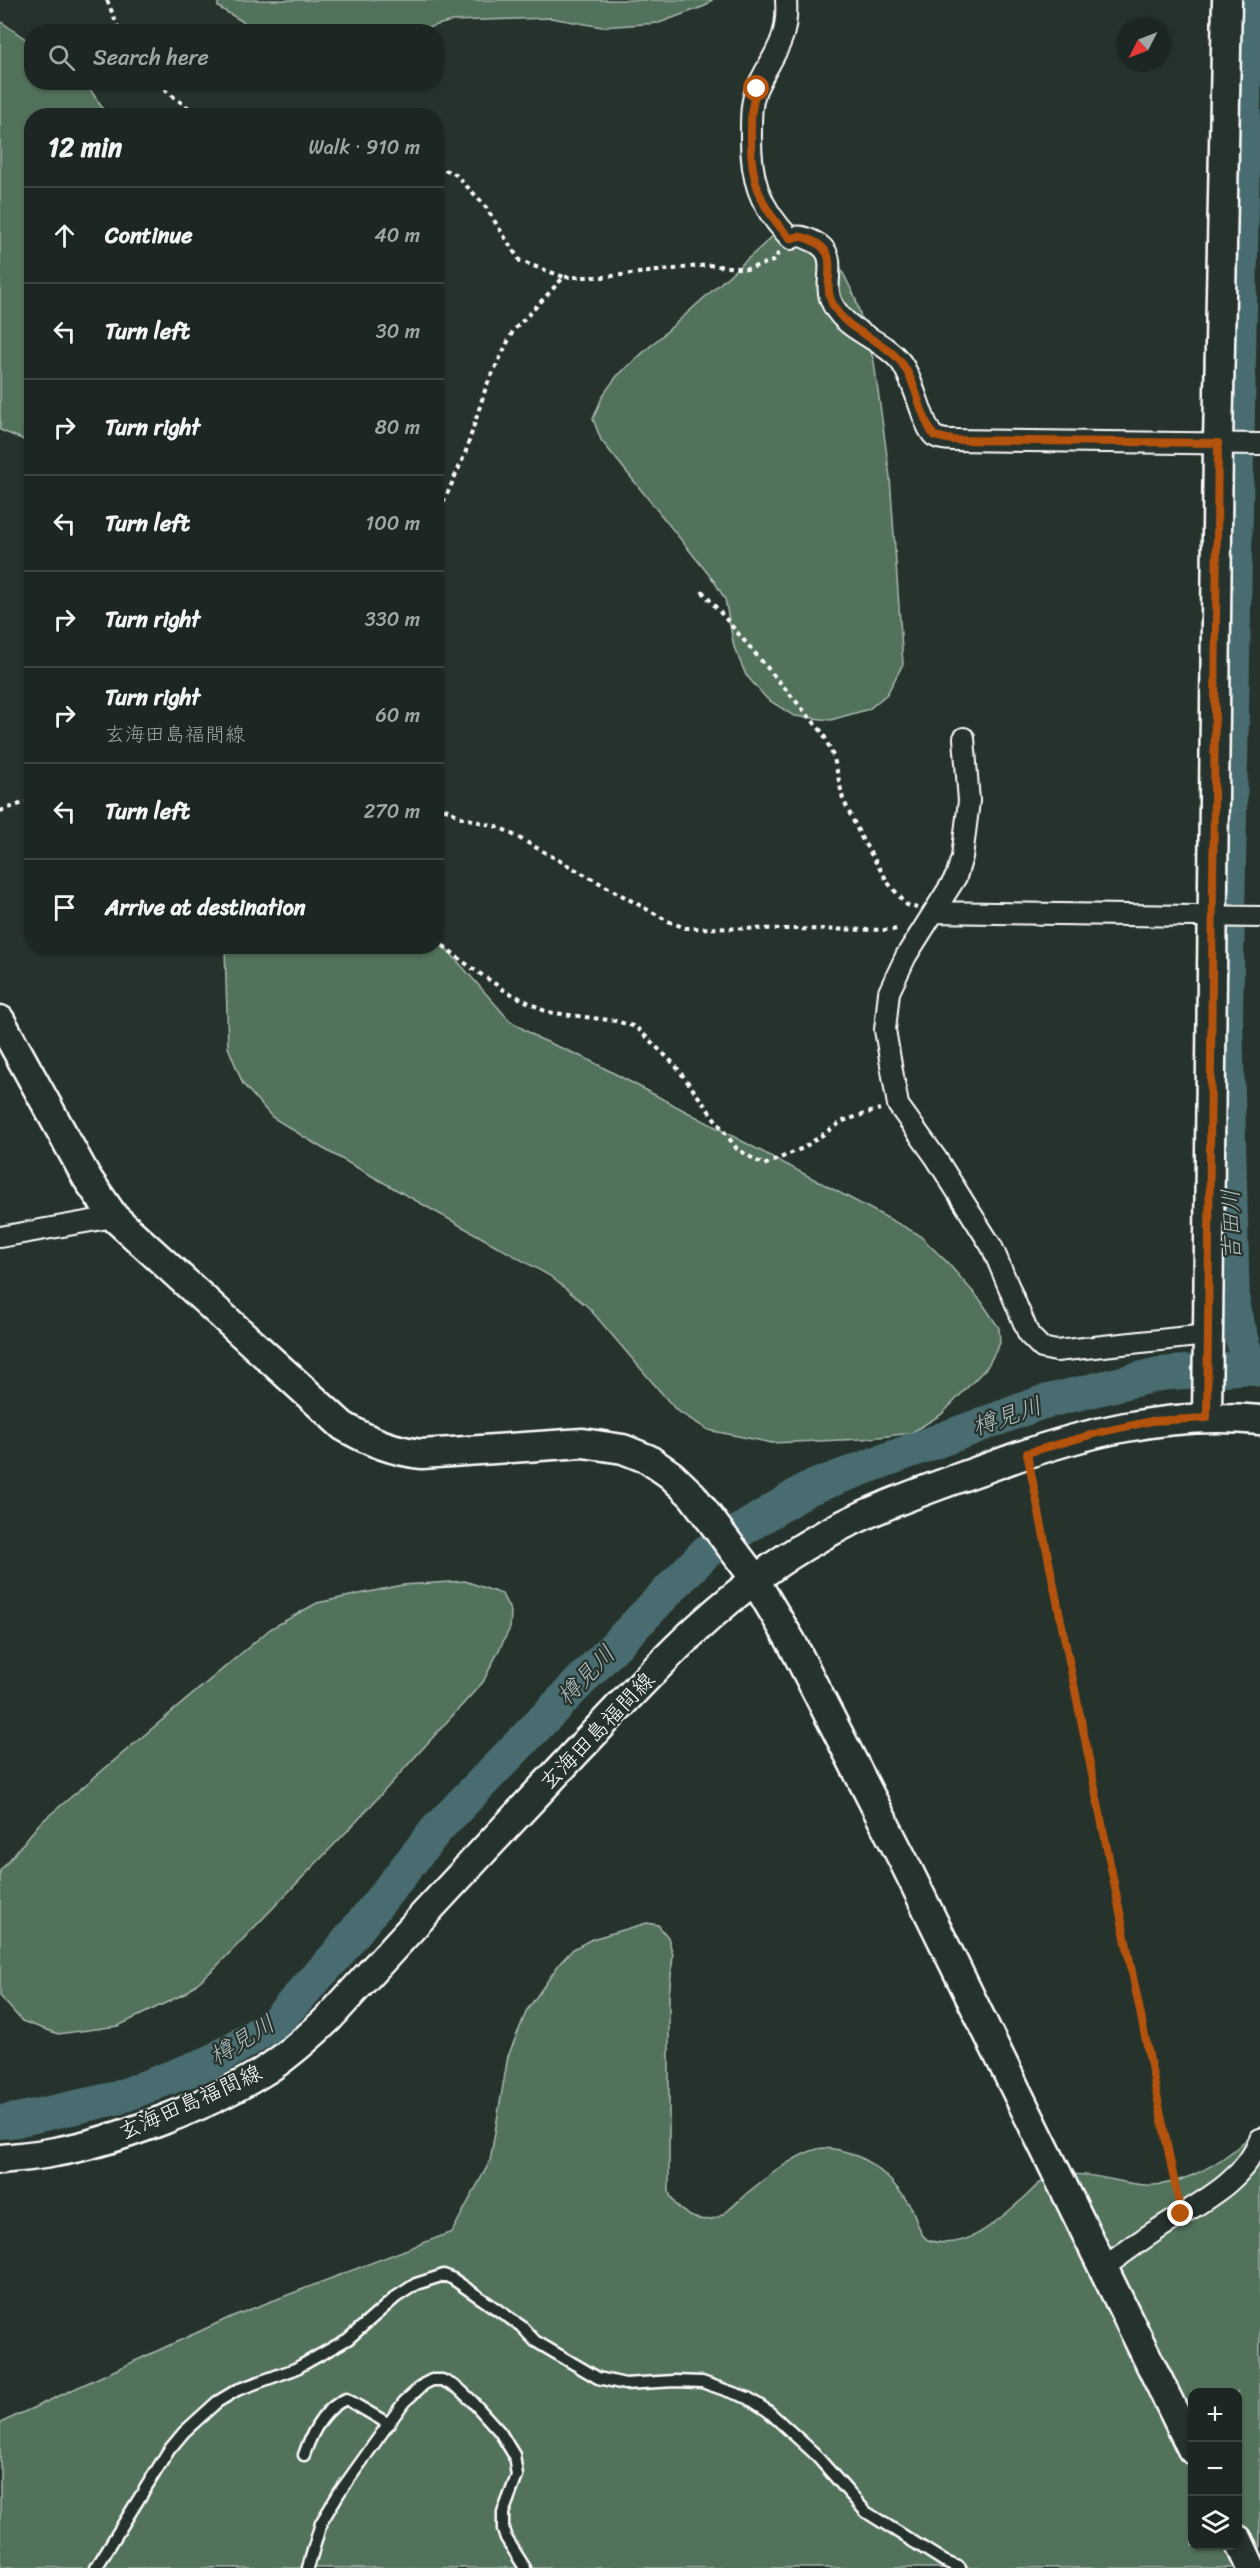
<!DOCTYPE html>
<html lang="en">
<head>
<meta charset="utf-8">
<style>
	body { margin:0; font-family:Sriracha,"Klee One",sans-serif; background:#29322f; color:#f1f3f6 }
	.controls { position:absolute; right:18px; bottom:18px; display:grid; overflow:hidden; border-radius:12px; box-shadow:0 2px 4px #0004 }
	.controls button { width:54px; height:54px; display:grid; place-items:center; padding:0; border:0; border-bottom:2px solid #3a4340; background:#1c2622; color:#f1f3f6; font:30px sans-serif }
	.compass { position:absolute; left:1116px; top:18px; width:54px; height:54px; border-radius:50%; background:#1c2622; box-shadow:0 2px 4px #0004; rotate:228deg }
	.stop { position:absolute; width:18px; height:18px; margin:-14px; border:4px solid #b45309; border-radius:50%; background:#fff }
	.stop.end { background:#b45309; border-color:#fff; box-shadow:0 2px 6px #0008 }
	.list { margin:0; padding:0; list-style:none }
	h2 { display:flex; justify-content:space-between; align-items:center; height:78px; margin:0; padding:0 24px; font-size:26px }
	h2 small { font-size:20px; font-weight:400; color:#a0a5a5 }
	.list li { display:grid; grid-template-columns:39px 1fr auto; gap:18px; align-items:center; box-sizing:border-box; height:96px; padding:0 24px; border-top:2px solid #3a4340 }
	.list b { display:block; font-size:22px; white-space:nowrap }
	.list p { margin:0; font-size:20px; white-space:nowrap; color:#a0a5a5 }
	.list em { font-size:20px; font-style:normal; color:#a0a5a5 }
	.icon { flex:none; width:33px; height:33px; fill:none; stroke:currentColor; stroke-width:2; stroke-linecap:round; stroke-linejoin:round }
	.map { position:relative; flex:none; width:1260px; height:2568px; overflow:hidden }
	.search { position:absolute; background:#1c2622; box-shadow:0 2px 4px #0004; left:24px; top:24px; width:420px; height:66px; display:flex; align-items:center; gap:15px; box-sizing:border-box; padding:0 21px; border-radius:24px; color:#a0a5a5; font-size:22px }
	.panel { position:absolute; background:#1c2622; box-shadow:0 2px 4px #0004; left:24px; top:108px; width:420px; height:846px; border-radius:24px }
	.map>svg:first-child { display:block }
</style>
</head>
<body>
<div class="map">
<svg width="1260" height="2568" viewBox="0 0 1260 2568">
	<rect width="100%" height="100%" fill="#26332d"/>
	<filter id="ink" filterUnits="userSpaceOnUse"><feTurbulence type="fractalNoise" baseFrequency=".0167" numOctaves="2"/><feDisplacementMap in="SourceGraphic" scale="12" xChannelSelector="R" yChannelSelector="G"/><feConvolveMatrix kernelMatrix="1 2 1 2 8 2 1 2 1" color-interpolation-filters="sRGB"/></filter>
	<g filter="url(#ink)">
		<path fill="#52725c" stroke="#a8b8ae" stroke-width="1.5" fill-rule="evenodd" d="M218,0h494l-7,6 -46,17 -57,4 -51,-9 -99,3 -40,11 -132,-1 -35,-8 -27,-16z
			M0,21l31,22 1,39 54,1 21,32 -75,1 -1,331 -9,-8 -22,-9z
			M788,229l30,11 21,25 16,32 19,65 16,115 13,187 -16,30 -18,15 -38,11 -37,-4 -27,-17 -21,-24 -12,-28 -9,-48 -11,-18 -113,-141 -8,-21 10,-24 14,-19 155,-139z
			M437,938l73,83 28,17 49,21 331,175 28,27 35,40 18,27 1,15 -13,24 -45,47 -31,19 -48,6 -91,4 -64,-13 -32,-20 -88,-103 -38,-31 -228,-128 -50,-31 -29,-33 -15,-37 -3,-100 211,-1z
			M465,1581l37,13 9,18 -1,16 -27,54 -127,140 -140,145 -30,26 -68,33 -60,8 -36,-13 -22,-25v-125l39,-47 231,-195 47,-26 85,-18z
			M647,1923l11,2 10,12 5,18 -4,41v196c5,17 27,33 46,26 12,-4 22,-16 32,-25 17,-14 56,-45 78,-45 39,2 66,28 86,59 6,10 7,31 20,34 38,10 68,-22 94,-44 6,-5 11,-12 17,-15 32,-18 71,1 103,3 30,2 65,-16 88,-34 10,-7 18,-17 27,-24v441h-1260v-145l233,-107 219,-84 38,-71 18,-105 19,-46 33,-47 13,-14 19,-10zM1192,2392h46v154h-46z"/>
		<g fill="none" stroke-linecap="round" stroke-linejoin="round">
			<path stroke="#496c6f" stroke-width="34" d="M1246,0l-20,1015 7,294 18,58
				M0,2122l17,-2 100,-22 96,-37 62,-38 61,-67 101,-127 269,-277 101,-63 233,-86 119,-29 92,-7 9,3"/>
			<defs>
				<path id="lane" d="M304,2455c7,-21 19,-46 42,-56l43,25
					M96,2568l73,-118 15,-18 33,-30 20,-12 58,-21 53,-30 48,-42 20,-13 28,-9 9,4 68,47 14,15 63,37 27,6 49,-3 28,1 46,16 20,13 45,41 53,60 78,49 16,7
					M308,2568l13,-45 18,-30 65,-91 20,-18 8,-4h10l16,8 14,13 28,31 14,23 3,21 -14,37v16l3,9 19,30"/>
				<path id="street" d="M786,0c3,43 -14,54 -30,90 -5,13 -5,27 -5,41 -1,46 7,75 40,108 6,-4 11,-3 17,0 38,14 11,41 25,66 15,28 48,33 67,56 14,17 23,66 34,75 5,3 12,4 18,4l308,4
					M964,738l5,63 -7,56 -6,20 -50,79 -17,36 -4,38 13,75 38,53 56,89 37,88 13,13 14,3 151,-16
					M935,912l325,5
					M0,1237l114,-20
					M1103,2268c18,-13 35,-26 54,-38 37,-25 87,-46 103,-91"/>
				<path id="secondary" d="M0,1020l87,158 27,39 229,209c25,15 49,25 79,28l161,-11 40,6 25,10 23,16 21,20 58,77 42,71 111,217 289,589
					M1207,1418l11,-975 9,-443
					M0,2159c18,-2 37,-3 55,-7 62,-11 152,-46 206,-79 25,-15 47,-35 68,-55 83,-91 167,-181 252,-271 68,-72 136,-148 222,-200 59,-36 127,-59 192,-82 85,-32 174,-54 265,-45
					M1238,2540l13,28"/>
			</defs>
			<use href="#lane" stroke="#fff" stroke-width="15"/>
			<use href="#street" stroke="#fff" stroke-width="24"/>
			<use href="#secondary" stroke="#fff" stroke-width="33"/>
			<path stroke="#fff" stroke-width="4" stroke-dasharray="4.5 4.5" stroke-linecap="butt" d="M107,0l13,32
				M159,82l8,10 33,24
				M436,167l19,7 28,29 37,58 44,16
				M436,519l29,-65 21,-67 27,-56 51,-54h40l105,-12 38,4 26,-8 7,-10
				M702,591l121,142 11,25 9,41 19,40 27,45 18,21 10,3
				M436,804l25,13 40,11 167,93 17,7 207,2 8,-2
				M0,811l32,-11
				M436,940l33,26 35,24 43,22 69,9 20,6 39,38 62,84 27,16 39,-17 40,-27 37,-12
				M1032,1474l145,722"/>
			<use href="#lane" stroke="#26332d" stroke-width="10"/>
			<use href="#street" stroke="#26332d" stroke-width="20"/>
			<use href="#secondary" stroke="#26332d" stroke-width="28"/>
		</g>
	</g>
	<g fill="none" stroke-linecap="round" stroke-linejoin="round" filter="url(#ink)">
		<path stroke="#b45309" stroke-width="8" d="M757,89c-6,15 -6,29 -6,46 -1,44 8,72 40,104 6,-4 11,-3 17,0 38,14 11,41 25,66 15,28 48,33 67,56 18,22 18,52 34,75l18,4 266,3 -11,975 -55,3 -51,11 -74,21 154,761"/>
	</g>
	<g text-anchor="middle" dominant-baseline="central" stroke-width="4.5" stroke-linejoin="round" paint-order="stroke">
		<g font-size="22" fill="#fff" stroke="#26332d">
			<text transform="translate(597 1731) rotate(-46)">玄海田島福間線</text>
			<text transform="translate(190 2102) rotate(-24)">玄海田島福間線</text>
		</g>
		<g font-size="24" font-style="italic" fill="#adbdbe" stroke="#26332d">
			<text transform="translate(1231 1225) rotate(-91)">吉田川</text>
			<text transform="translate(1007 1416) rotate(-19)">樽見川</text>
			<text transform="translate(586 1675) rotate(-46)">樽見川</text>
			<text transform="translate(242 2040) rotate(-32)">樽見川</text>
		</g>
	</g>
</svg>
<div class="controls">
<button>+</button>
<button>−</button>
<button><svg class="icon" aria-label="layers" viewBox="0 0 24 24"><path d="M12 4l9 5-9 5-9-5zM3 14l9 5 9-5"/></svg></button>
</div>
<svg class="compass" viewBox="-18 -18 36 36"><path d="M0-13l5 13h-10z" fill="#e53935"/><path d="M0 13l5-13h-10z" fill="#a0a5a5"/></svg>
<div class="stop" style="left:757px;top:89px"></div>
<div class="stop end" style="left:1181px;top:2214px"></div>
<div class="search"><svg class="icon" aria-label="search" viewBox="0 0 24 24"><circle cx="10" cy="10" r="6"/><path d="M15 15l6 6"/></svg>Search here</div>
<section class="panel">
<h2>12 min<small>Walk · 910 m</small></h2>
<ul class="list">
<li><svg class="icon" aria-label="ahead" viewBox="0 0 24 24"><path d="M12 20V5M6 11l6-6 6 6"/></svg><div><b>Continue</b></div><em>40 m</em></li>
<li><svg class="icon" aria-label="left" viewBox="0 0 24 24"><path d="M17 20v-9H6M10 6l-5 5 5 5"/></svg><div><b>Turn left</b></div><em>30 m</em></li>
<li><svg class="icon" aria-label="right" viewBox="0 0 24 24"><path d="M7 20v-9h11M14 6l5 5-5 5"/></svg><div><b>Turn right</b></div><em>80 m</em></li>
<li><svg class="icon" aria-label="left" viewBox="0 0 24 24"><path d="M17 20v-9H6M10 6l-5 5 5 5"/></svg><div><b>Turn left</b></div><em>100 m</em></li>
<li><svg class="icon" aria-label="right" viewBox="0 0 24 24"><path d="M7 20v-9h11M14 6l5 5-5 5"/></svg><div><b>Turn right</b></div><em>330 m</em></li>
<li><svg class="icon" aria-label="right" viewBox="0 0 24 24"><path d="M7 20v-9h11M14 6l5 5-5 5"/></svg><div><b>Turn right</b><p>玄海田島福間線</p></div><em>60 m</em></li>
<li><svg class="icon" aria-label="left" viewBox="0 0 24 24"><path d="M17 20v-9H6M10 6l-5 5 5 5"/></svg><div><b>Turn left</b></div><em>270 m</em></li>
<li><svg class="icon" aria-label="arrive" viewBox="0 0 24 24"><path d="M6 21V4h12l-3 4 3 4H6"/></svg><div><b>Arrive at destination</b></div></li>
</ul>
</section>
</div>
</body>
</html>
